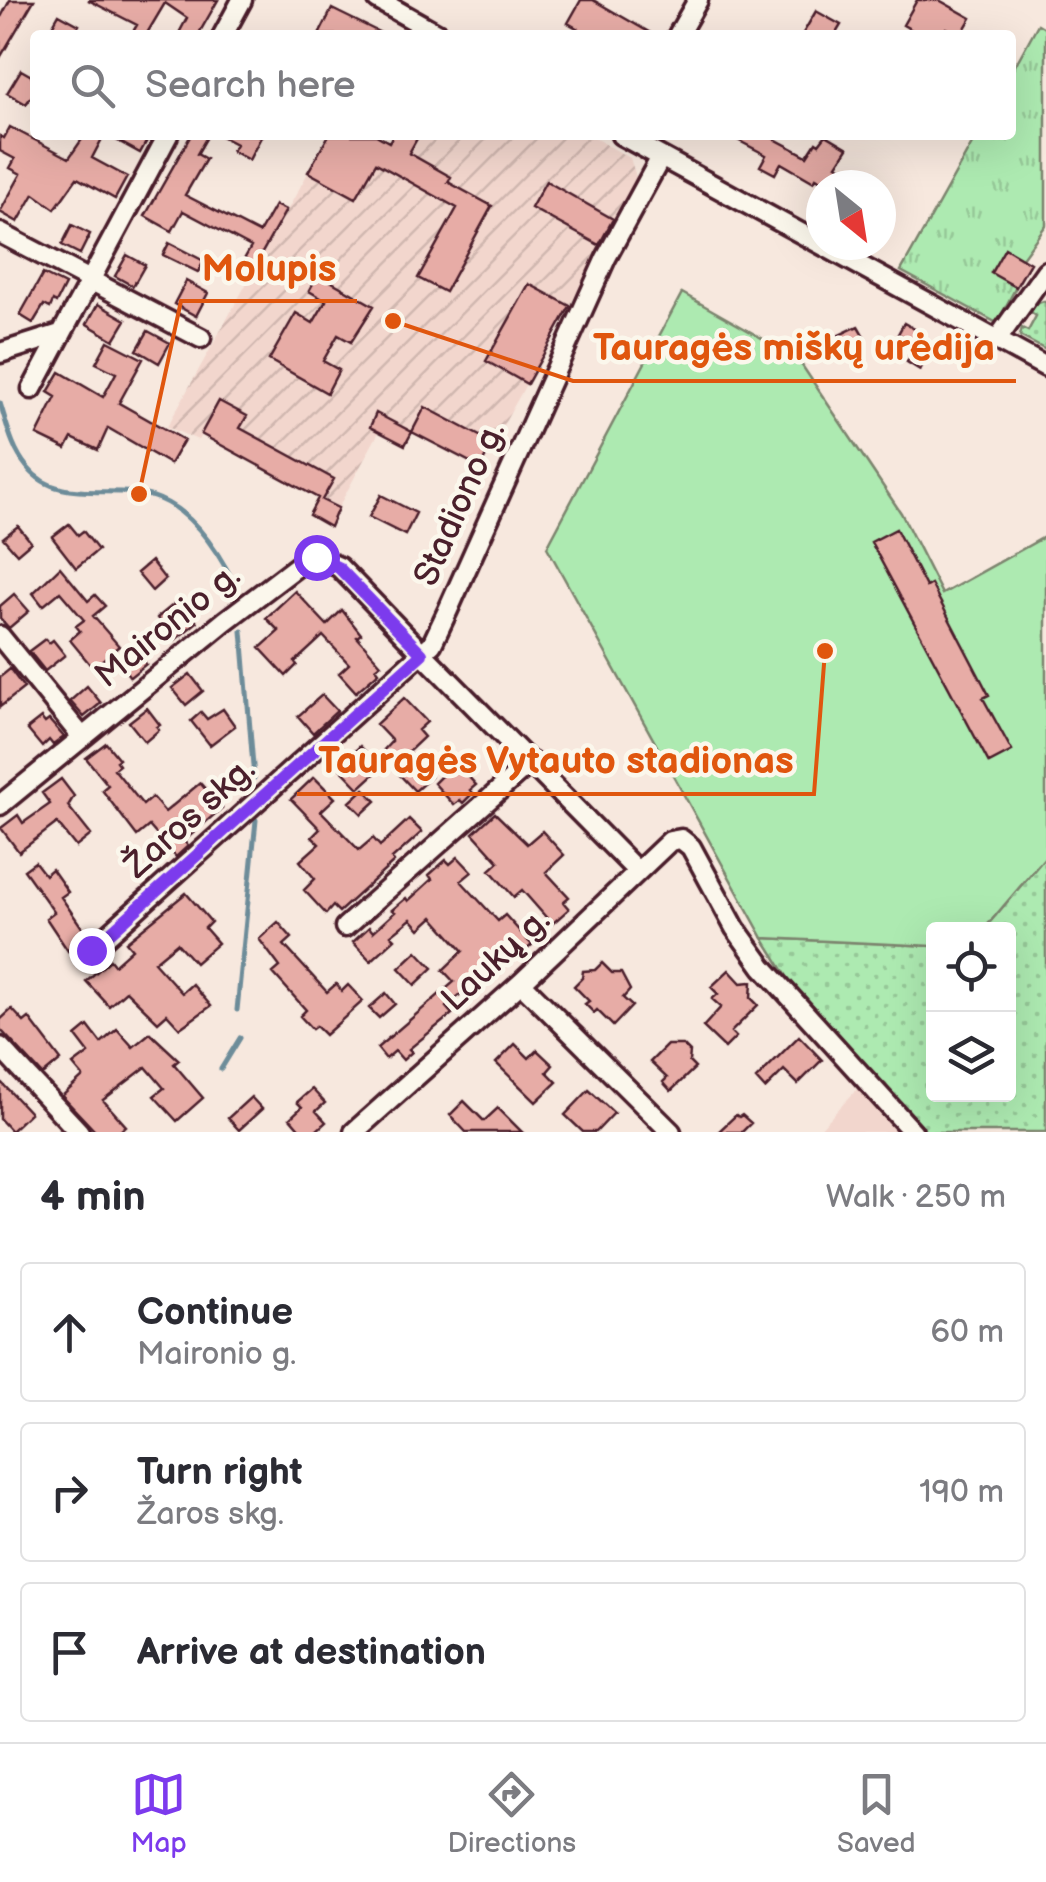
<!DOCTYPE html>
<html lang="en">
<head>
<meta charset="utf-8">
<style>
	body { margin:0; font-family:"Balsamiq Sans",sans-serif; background:#f7f7f7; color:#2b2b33 }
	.controls { position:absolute; right:30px; bottom:30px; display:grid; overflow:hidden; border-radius:10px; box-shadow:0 10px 40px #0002 }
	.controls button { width:90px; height:90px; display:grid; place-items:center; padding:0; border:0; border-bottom:2px solid #e1e1e2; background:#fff; color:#2b2b33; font:50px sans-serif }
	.compass { position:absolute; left:806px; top:170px; width:90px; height:90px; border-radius:50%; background:#fff; box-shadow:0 10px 40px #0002; rotate:150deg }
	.stop { position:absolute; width:30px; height:30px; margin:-22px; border:8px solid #7c3aed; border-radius:50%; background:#fff }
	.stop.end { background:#7c3aed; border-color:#fff; box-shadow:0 2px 10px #0008 }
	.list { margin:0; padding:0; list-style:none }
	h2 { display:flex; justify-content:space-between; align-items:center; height:130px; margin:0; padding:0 40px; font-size:42px }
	h2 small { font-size:32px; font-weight:400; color:#7c7c81 }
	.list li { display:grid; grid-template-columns:65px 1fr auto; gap:30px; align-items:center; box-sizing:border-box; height:140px; margin:0 20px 20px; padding:0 20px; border:2px solid #e1e1e2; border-radius:10px }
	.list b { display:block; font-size:38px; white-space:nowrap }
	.list p { margin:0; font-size:32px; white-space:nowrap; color:#7c7c81 }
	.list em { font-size:32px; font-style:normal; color:#7c7c81 }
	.icon { flex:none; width:55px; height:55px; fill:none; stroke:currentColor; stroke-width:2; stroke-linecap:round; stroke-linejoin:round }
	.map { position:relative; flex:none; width:1046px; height:1132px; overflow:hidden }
	.search { position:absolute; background:#fff; box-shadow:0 10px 40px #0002; left:30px; right:30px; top:30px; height:110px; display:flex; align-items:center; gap:25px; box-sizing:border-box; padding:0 35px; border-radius:10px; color:#7c7c81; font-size:38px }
	.sheet { height:610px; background:#fff }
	nav { display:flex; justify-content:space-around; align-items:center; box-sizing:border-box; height:140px; border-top:2px solid #e1e1e2; background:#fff; font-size:28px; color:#7c7c81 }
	nav a { display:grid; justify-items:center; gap:5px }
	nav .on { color:#7c3aed }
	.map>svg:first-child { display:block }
</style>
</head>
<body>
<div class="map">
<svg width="1046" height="1132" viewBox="0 0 1046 1132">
	<defs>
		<pattern id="industrial-furrows" width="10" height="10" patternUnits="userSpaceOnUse" patternTransform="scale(2.5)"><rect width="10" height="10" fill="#f2d6cd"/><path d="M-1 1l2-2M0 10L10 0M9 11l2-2" fill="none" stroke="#d1b7b0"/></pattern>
		<pattern id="grass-dots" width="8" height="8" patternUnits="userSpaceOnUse" patternTransform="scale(2.5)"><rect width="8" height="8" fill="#adeab1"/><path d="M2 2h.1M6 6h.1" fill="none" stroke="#96c898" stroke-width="1.8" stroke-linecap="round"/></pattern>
		<pattern id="park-tufts" width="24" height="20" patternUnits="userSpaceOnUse" patternTransform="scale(2.5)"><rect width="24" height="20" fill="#adeab1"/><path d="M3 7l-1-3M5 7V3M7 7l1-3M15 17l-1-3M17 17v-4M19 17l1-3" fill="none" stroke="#96c898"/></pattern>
	</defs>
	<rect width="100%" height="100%" fill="#f7e8de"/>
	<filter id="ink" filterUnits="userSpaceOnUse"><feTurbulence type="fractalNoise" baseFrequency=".01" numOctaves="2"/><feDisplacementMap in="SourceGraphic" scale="20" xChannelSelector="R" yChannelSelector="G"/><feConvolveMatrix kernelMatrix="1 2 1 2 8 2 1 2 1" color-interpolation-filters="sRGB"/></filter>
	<g filter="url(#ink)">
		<path fill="#f2d6cd" d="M862,1084l46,48h-91z"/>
		<path fill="url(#industrial-furrows)" d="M329,135h47l13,7 4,-7h196l41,23 8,25 -158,284 -67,-35 -8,13 -26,-13 -41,76 -136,-74 -4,6 -31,-13z"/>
		<path fill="url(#grass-dots)" stroke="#7c846e" stroke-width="2.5" d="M1044,301l2,2v47l-26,-14 2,-8 6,3 8,-15 -5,-4 4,-8z
			M1046,856v276h-138l-110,-138 -35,-56 170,8 1,148h74v-165h-24z"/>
		<path fill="url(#park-tufts)" stroke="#7c846e" stroke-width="2.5" d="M1038,24l8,5v196l-24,33 -17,-9 -14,23 25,15 -19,36 -96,-52 76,-136h34v-62z"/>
		<path fill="#adeab1" stroke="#7c846e" stroke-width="2.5" d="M682,293l115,65 104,155 41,81 104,-58v320l-62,73h-50l-1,17 -170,-8 -216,-391z"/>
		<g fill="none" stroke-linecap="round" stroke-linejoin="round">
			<path stroke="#6d8c99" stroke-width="5" d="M0,403c7,22 12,46 27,64 32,41 90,14 132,32 34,14 60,54 76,86
				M242,631l12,147
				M237,1010l19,-190
				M221,1069l19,-31"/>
		</g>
		<path fill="#e7aca6" stroke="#4a1f2b" stroke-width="2.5" d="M10,0h24l-34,58v-39z
			M88,0h130l-20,35h-20l9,-17 -22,-15 -19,32h-15l6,-10z
			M581,0h12l61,35h-65l-21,-12z
			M917,0h22l32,18 -10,17 -15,-7 -4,7h-21l-18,-10z
			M332,9l53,26h-66z
			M816,11l25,14 -6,10h-33z
			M59,14l20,11 -6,10h-26z
			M21,70l14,8v21l-4,-2 -5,7 -19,-11z
			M10,127l59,31 16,-23h19l-12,23 35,19 -12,22 -38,-21 -22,31 -21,-15 -16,28 -18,-10 21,-38 -11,-6 5,-9 -15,-8v-15l4,2z
			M107,135h43l-10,18z
			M191,135h17l-11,19 9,5 -21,36 74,38 16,-28 11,5 -33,59 -11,-6 9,-16 -68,-36 -11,20 -27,-15z
			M219,135h43l-13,25 -17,-9 4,-7z
			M329,135h47l13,7 4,-7h26l-10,18 42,24 -3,5 44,24 -47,86 -27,-14 39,-70 -81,-45 -20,35 -48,-26z
			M728,135h39l40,21 9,-14 3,2 7,-9 22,13 -11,17 38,20h-47l-12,-7 -2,4 -33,-19 -6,11 -15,-8 6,-11z
			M546,181l67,38 -14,26 -68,-37z
			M72,225l18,9 -10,20 -18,-9z
			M169,243l35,18 -6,11 -35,-17z
			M1005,248l25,15 -14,24 -25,-14z
			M127,255l18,10 -12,21 -18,-10z
			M43,274l22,11 -9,18 -3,-2 -3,7 -6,-3 -11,18 -13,-8z
			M318,274l56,32 -23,36 -13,-7 -15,26 16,9 -12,23 -58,-33 27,-47 17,10 13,-22 -17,-10z
			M186,281l22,12 -12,23 -22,-12z
			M529,284l41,22 -43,78 -41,-23z
			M98,304l28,16 -12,20 -27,-16z
			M904,323l21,12 -5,9 11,7 -11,19 -13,-8 5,-9 -11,-6 5,-9 -8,-4z
			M858,326l7,12 -19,10 -7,-13z
			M148,331l22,12 -11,20 -22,-13z
			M108,341l35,18 -24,44 65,37 -14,24 -62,-36 -10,22 -26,-12 -6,11 -29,-14 19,-38 -8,-5 12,-20 43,25 13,-24 -20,-10z
			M219,401l28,15 -7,12 94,51 -12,21 16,8 -8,19 -21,-12 9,-17 -117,-64z
			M425,407l68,36 -13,24 -68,-35z
			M376,413l36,19 -7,13 -35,-18z
			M381,495l35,18 -11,22 -36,-18z
			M69,524l9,11 5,-4 15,19 -22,18 -24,-31z
			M18,526l13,16 -14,12 -14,-16z
			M896,529l30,58 5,-3 58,111 -6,3 29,53 -23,12 -118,-221z
			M151,561l14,18 -13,12 -15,-18z
			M60,567l28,34 7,-6 10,11 -12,10 26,30 -26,22 -23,-28 10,-9 -4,-5 8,-6 -24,-28 -17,14 -10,-13z
			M295,591l32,34 15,-15 19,24 -4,3 24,27 -5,4 3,4 -23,20 -17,-19 10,-9 -26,-28 -28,26 2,3 -11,11 -26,-28 19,-17 -13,-13z
			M14,594l15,17 -20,17 -9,-10v-12z
			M179,600l18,22 -22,18 -18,-22z
			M45,639l4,4 4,-3 12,15 -20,16 -16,-20z
			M134,648l12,16 -16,13 -12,-16z
			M10,669l14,19 -24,19v-30z
			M190,674l13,17 -17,14 -14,-17z
			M87,686l14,17 -17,14 -14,-16z
			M322,695l15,16 -24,22 -15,-17z
			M404,698l23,24 -9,8 6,7 -16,15 23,25 -16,14 -35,-37 12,-13 -16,-17z
			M147,708l13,17 -3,2 2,3 -14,12 -16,-20z
			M223,709l12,17 -25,19 -19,-24 10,-9 6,7z
			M41,718l4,5 4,-3 15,17 -11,8 -4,-5 -7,7 -15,-18z
			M106,743l13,16 -3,2 3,4 -5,4 29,36 9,-8 13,15 35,-29 22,25 -38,33 4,5 -12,11 -27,-31 -12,10 -35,-46 6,-5 -22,-27z
			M360,746l21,22 -22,20 -24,-25 9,-9 4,4z
			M455,762l21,23 -6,5 3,3 -10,10 -3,-3 -6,5 -20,-22z
			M314,777l21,21 -14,13 38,39 14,-12 7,8 29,-27 13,13 -30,27 2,3 -55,50 -6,-6 -7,8 -22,-24 11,-11 -15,-18 19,-17 -7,-7 8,-8 -29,-30z
			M61,779l13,17 -6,10 23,29 -15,12 -19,-24 -38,29 -18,-24 17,-13 5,8 27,-19 -8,-11z
			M364,789l12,12 -14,13 -12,-12z
			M495,813l32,31 15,-13 22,24 -18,17 23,25 -6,5 6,7 -17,15 -30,-34 -8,7 -24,-27 9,-8 -26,-29z
			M458,857l14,15 -11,9 37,40 7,-6 27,30 -22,19 -4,-5 -30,29 -4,-4 -26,23 6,7 -43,35 3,3 -9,8 -8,-9 -9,8 -9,-11 77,-66 -11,-12 20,-19 -30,-34 -13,12 -9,-10 -20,16 4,4 -24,22 -18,-19 16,-15 4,5 22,-20 -3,-2 14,-12 2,3 24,-22 -3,-4 17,-15 4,4z
			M35,862l10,13 7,-6 16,23 -7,5 24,35 -6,5 3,4 -14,10 -22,-33 8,-6 -30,-42z
			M186,893l25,29 -6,6 13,15 -23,20 -18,-20 -23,19 28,31 10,-9 19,22 -31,22 -13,-14 -9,8 -32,-31 -17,15 -23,-25 24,-21 4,5 18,-16 -6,-7z
			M278,922l14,16 -8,7 43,47 9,-8 6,7 6,-6 15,16 -38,34 -9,-9 -4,3 -12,-13 6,-6 -33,-37 7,-6 -21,-28z
			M417,951l16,17 -18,17 -16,-17z
			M602,963l10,10h9l9,17 -7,8 9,8 -19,20 -16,-16 -3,3 -9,-9 4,-3 -15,-15 8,-8 1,-7 12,-1z
			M729,970l12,13 11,-1 -1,16 7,7 -27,27 5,5 -11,11 -22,-21 18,-20 -9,-8 6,-5 -7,-7z
			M386,993l9,11 -16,14 -10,-10z
			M12,1009l12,13 5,-4 32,42 -18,15 -43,-46v-9z
			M88,1026l13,17 16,-14 16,18 17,-14 29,27 -5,4 29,34 -26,23 -23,-25 10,-8 -18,-21 -43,33 23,26 -7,6h-23l-34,-36 21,-19 -10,-12 16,-12 -13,-17z
			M799,1036l23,24 -24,24 -14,-14 -19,19 -9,-10z
			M515,1044l14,14 8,-8 16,15 -6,7 10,10 -21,20 -40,-39z
			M667,1045h16l7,7 -1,10 6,6 -24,23 -8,-9 4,-4 -17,-16z
			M0,1081l30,32 -19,18 -11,-12z
			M312,1089l13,14 -9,8 10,11 -11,10h-13l-12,-14 12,-11 -5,-5z
			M589,1090l25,23 -18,19h-13l-18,-17z
			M251,1097l11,12 -23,21 -11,-12z
			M464,1101l20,20 14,-13 24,24h-56l-16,-17z
			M736,1115l3,2 3,-2 9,8 -9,9h-24z"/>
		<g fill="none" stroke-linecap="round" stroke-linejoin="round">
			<defs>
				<path id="minor" d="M378,0l62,35
					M223,35l19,-35
					M678,35l20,-35
					M621,135l425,232
					M0,233l201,105
					M996,341l50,-70
					M0,353l60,-19
					M32,389l136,-254
					M0,636l82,101
					M0,805l225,-184 79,-60 12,-4 23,10 83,86 -331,297
					M637,871l-215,-218 10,-9 16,-34 158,-352 55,-101
					M345,927l186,-165
					M521,983l150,149
					M0,1047l79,85
					M354,1132l167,-149 149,-142 11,-2 10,8 44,81 28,39 150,165"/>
			</defs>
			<use href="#minor" stroke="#4a1f2b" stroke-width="25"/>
			<use href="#minor" stroke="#fbf7ec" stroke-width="18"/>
		</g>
	</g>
	<g fill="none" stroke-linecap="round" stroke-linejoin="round" filter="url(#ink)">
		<path stroke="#7c3aed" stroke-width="12" d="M91,950l331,-296 -83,-86 -23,-11"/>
	</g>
	<g text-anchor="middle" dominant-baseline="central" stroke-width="9" stroke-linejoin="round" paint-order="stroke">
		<g font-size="35" fill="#4a1f2b" stroke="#fbf7ec">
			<text transform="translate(460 504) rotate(-66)">Stadiono g.</text>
			<text transform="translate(168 626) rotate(-39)">Maironio g.</text>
			<text transform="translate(190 818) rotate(-42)">Žaros skg.</text>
			<text transform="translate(496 960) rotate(-43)">Laukų g.</text>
		</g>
	</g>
	<path fill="none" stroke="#e0560e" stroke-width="4" d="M139 494L181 301H357M393 321L573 381H1016M825 651L814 794H297"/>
	<g fill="#e0560e" stroke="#fbf7ec" stroke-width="4">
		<circle cx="139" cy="494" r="10"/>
		<circle cx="393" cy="321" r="10"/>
		<circle cx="825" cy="651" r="10"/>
	</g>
	<g font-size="38" text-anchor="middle" font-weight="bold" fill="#e0560e" stroke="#fbf7ec" stroke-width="9" stroke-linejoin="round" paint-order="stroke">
		<text x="269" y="281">Molupis</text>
		<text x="794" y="360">Tauragės miškų urėdija</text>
		<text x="556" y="773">Tauragės Vytauto stadionas</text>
	</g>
</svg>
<div class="controls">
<button><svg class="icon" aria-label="locate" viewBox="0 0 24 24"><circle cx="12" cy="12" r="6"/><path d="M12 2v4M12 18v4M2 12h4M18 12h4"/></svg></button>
<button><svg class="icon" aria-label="layers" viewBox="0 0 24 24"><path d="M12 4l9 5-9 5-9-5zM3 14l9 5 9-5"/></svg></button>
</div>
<svg class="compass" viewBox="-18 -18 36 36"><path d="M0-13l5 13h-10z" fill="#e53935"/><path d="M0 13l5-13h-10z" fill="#7c7c81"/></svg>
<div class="stop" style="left:316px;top:557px"></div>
<div class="stop end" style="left:91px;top:950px"></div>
<div class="search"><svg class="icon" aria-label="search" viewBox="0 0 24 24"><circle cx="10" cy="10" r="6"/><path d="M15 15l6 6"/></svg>Search here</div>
</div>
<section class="sheet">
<h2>4 min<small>Walk · 250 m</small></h2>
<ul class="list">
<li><svg class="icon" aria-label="ahead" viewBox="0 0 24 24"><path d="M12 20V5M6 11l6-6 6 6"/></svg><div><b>Continue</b><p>Maironio g.</p></div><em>60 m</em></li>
<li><svg class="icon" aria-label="right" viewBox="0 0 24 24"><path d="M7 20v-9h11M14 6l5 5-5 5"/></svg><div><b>Turn right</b><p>Žaros skg.</p></div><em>190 m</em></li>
<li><svg class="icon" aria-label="arrive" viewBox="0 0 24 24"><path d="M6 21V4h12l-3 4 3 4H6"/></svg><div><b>Arrive at destination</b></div></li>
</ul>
</section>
<nav>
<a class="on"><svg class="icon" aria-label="map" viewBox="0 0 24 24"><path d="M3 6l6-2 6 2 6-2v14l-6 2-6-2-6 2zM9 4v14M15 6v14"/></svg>Map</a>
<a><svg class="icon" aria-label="directions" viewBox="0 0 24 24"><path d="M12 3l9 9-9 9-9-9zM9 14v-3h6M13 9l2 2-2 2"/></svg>Directions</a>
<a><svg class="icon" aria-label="saved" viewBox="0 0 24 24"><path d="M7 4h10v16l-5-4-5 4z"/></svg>Saved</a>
</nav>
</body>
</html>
